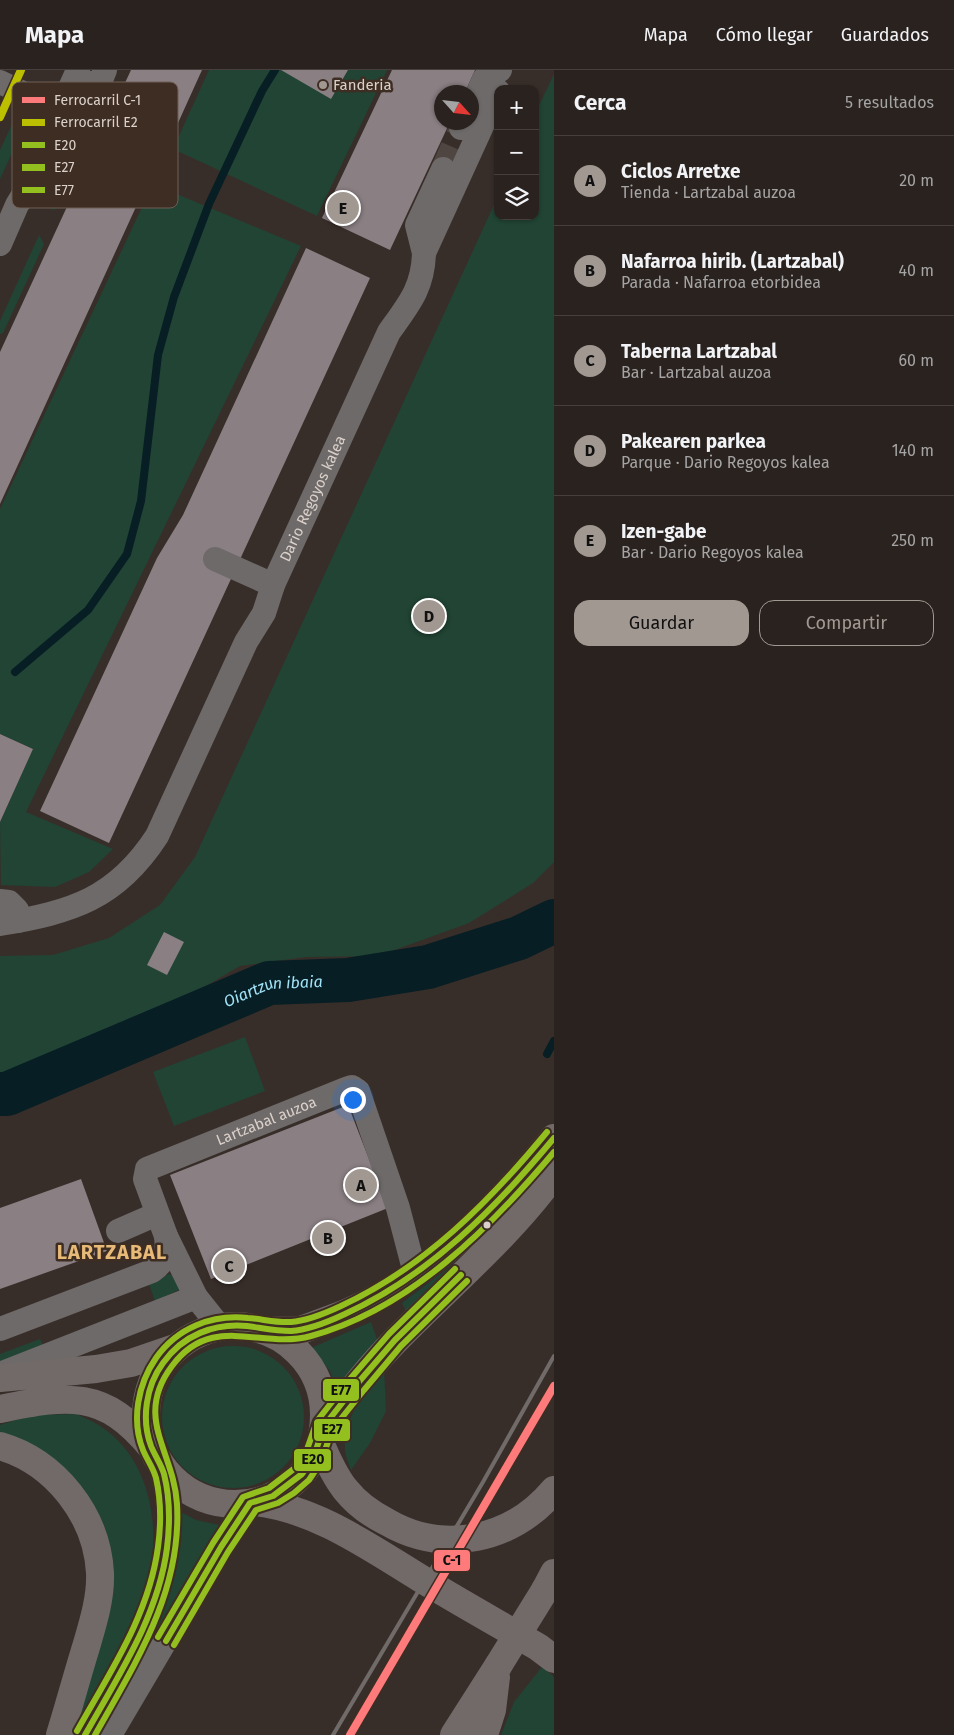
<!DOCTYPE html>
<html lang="es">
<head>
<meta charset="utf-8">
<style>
	body { margin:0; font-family:"Fira Sans",sans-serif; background:#362f2c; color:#f1f3f6 }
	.controls { position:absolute; right:15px; top:15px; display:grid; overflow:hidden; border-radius:10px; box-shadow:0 1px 4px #0004 }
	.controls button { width:45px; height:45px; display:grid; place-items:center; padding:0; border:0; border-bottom:1px solid #463f3d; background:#2a221f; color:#f1f3f6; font:25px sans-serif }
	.compass { position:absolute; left:434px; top:15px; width:45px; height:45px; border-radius:50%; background:#2a221f; box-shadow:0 1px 4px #0004; rotate:117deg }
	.you { position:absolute; left:352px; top:1029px; width:18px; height:18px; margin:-12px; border:4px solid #fff; border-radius:50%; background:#1a73e8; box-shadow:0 0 0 8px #1a73e833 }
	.badge { display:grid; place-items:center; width:32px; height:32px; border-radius:50%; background:#a29892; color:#111; font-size:16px; font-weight:700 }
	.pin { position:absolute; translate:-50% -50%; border:2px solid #fff; box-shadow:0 1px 5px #0006 }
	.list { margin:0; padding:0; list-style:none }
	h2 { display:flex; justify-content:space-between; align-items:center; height:65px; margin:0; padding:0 20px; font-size:21px }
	h2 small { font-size:16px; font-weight:400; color:#a5a4a4 }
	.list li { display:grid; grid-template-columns:32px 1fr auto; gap:15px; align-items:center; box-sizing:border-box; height:90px; padding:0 20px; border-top:1px solid #463f3d }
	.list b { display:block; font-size:19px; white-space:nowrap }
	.list p { margin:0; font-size:16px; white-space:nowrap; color:#a5a4a4 }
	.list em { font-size:16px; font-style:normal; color:#a5a4a4 }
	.actions { display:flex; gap:10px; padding:15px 20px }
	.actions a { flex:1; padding:11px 0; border:1px solid #a29892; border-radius:15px; text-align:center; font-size:18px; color:#a29892 }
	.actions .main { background:#a29892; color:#111 }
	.icon { flex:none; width:28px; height:28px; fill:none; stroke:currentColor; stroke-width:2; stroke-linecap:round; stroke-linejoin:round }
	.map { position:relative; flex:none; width:554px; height:1665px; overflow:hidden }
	header { display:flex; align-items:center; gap:30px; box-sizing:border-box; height:70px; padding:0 25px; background:#2a221f; border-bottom:1px solid #463f3d }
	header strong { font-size:24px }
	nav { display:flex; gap:28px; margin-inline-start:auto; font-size:18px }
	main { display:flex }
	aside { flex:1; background:#2a221f }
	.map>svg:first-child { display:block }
</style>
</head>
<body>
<header>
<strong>Mapa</strong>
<nav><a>Mapa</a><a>Cómo llegar</a><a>Guardados</a></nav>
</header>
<main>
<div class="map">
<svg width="554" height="1665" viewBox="0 0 554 1665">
	<rect width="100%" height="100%" fill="#382e29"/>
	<path fill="#214434" d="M209,0h178l-70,146 -144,-67z
		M554,4v788l-21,21 -64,40 -91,33 -72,1 -66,9 -72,42 -62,29 -92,35 -14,1v-117l53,-1 56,-17 51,-33 35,-48 303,-661v20h37v-102z
		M18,41l7,14 -25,54v-29z
		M83,71l7,3 -29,63 -10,3z
		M153,114l148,62 -275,566 87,37 -24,23 -34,15 -54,-2 -1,-63 33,-73 -33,-15v-225z
		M39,165l5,9 -41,89 -3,1v-13z
		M245,967l20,54 -91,35 -21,-54z
		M460,1189l-53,54 -5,-10z
		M169,1204l6,3 6,12 -26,12 -6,-17z
		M371,1252l7,20 -41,48 -7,-19 -19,-23z
		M40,1269l3,6 -43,17v-8z
		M162 1347a71 71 0 1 1 142 0a71 71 0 1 1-142 0Z
		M384,1299l2,42 -16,32 -19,27c-19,-39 9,-71 33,-101z
		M76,1344c8,4 17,7 24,12 49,31 61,98 49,150 -11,45 -46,101 -68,142l-4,-10 27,-176 -104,-96v-11l31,-10z
		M177,1440l19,10 23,5 -80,134z
		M542,1597l12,10v58h-53l13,-33z"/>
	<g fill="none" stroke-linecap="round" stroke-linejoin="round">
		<path stroke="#071e24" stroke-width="8" d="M15,602l73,-62 39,-56 14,-53 17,-146 16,-58 35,-93 53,-113 13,-21
			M547,984l7,-13"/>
		<path stroke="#071e24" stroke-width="44" id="s1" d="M0,1024h7l262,-111 79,-3 80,-13 91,-29 35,-17"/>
	</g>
	<path fill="#8a7f83" d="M131,0h71l-34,75 -59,-28z
		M281,0h67l-17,29z
		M392,0h83l-10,22h-23v30h8l-60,128 -68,-32z
		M89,89l57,26 -146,319v-152z
		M306,178l64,30 -261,565 -69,-32 117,-253 26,-43z
		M0,664l33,15 -33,73z
		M164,862l20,10 -17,33 -20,-10z
		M348,1035l40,103 -177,71 -41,-104z
		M81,1109l26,72 -107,38v-81z"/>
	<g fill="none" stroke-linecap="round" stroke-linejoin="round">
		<path stroke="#504641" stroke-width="24" stroke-dasharray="24 12" stroke-linecap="butt" d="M443,99l18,-41"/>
		<g stroke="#6e6a6a" stroke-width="24">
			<path d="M0,12l59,28"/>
			<path d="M70,19l31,-9 4,-10"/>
			<path d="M472,36l12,-27 16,-9"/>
			<path d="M461,58l3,-6"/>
			<path d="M0,174l17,-39 23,-38 7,-28 31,-69"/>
			<path d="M424,183l-7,-28 26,-56"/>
			<path d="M215,489l58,26"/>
			<path d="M0,831l9,1 8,8 1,11"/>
			<path id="s2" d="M0,854c72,-12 116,-25 157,-88l89,-194 18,-29 9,-28 116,-253c20,-28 34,-44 35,-79l74,-162"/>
			<path d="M118,1161l39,-17"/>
			<path id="s3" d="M220,1257l-24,-30 -30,-61 -21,-57 2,-10 199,-80 6,-2 6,4 40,117 17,65"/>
			<path d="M0,1259l152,-58c14,-10 16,-18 14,-35"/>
			<path d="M0,1304l196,-77"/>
			<path d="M85,1665c36,-67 83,-134 84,-214 0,-19 -4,-37 -8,-56"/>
			<path d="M110,1665l111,-188 29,-44"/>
		</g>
		<path stroke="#716a69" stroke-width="28" d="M146 1345a89 89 0 1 1 178 0a89 89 0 1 1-178 0Z
			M265,1260c11,0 24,2 35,0 8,-2 17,-6 25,-9 93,-31 168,-109 229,-183
			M0,1308l96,-9 35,-6 44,-15
			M0,1339c68,-14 104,-20 152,39
			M324,1356c23,-30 46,-60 73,-87 53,-54 113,-104 157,-165
			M320,1372c7,17 14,33 25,47 11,14 26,25 42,33 57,33 125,18 167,-32
			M0,1376c55,16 97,69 100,127 1,25 -7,50 -14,74 -9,29 -17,59 -26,88
			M256,1432c60,7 113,45 164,76 39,24 79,46 118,69l16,12
			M545,1520l9,-17
			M454,1665l44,-69
			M484,1665l8,-25 4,-33"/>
		<path stroke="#706a69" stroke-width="4" d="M333,1665l150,-253 71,-126"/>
		<path stroke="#716a69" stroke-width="28" d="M498,1596l47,-76"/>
		<defs>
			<path id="bus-1" d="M166,1571l55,-94 29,-44 23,-7 29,-22 11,-15 11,-33 33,-42 38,-44 66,-65
				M85,1665c33,-59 73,-118 82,-187 3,-24 3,-50 -3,-74 -3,-10 -9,-18 -13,-28 -10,-27 -5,-60 12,-83 20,-28 51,-40 84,-37 15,2 29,5 44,5 18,-1 37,-9 54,-17 85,-39 150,-105 209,-176"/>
			<path id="bus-2" d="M174,1575l54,-93 28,-42 22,-7 16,-10 15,-13 12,-18 11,-32 32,-40 37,-44 66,-65
				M95,1665c41,-73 87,-144 82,-231 -3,-53 -44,-86 -5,-138 40,-54 89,-16 139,-30 99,-27 179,-108 243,-184"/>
			<path id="bus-3" d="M158,1567l55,-94 30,-46 26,-9 26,-20 10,-13 12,-34 33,-42 39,-45 66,-65
				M77,1661c33,-59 72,-116 81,-184 3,-22 3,-47 -2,-69 -3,-11 -9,-18 -13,-28 -12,-30 -5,-66 13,-92 21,-30 56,-44 92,-40 14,1 29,5 43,4 17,-1 35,-9 50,-16 84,-39 148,-104 206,-174"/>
		</defs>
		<use href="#bus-1" stroke="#3e2d23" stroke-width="10"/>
		<use href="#bus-2" stroke="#3e2d23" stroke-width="10"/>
		<use href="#bus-3" stroke="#3e2d23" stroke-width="10"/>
		<use href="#bus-1" stroke="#93c01f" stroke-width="6"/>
		<use href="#bus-2" stroke="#93c01f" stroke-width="6"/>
		<use href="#bus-3" stroke="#93c01f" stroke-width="6"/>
		<defs>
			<path id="rail-1" d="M350,1665l204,-349"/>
			<path id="rail-2" d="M0,47l21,-47"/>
		</defs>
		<use href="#rail-1" stroke="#3e2d23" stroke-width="11"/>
		<use href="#rail-2" stroke="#3e2d23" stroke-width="11"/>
		<use href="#rail-1" stroke="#ff7a7a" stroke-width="8"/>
		<use href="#rail-2" stroke="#bcbe00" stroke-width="8"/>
	</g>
	<circle fill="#a29892" stroke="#3e2d23" stroke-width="2" cx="323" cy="15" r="5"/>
	<circle fill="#dbd1ca" stroke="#3e2d23" stroke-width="2" cx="487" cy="1155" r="4.5"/>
	<g text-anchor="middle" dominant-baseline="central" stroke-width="5" stroke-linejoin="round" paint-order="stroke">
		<g font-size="15" fill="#dbd1ca" stroke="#3e2d23" text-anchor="start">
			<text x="333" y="15">Fanderia</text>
		</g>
		<g font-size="15" fill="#dbd1ca" stroke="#3e2d23">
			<text stroke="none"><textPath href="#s2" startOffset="559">Dario Regoyos kalea</textPath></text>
			<text stroke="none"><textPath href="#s3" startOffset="306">Lartzabal auzoa</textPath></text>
		</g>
		<g font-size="16" font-style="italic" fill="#a2e3f8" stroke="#3e2d23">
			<text stroke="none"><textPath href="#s1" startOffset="294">Oiartzun ibaia</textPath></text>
		</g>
		<g font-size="20" font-weight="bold" letter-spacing="1" fill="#e8ba77" stroke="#3e2d23">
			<text x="112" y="1182">LARTZABAL</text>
		</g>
	</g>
	<rect x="12" y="12" width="166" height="126" rx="8" fill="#3e2d23" stroke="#6d5e55" stroke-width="1"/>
	<rect x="22" y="27" width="23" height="6" fill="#ff7a7a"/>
	<rect x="22" y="49" width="23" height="7" fill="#bcbe00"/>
	<rect x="22" y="72" width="23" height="6" fill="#93c01f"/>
	<rect x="22" y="94" width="23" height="7" fill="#93c01f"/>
	<rect x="22" y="117" width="23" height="6" fill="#93c01f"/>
	<g font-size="14" fill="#dbd1ca">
		<text x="54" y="35">Ferrocarril C-1</text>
		<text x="54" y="57">Ferrocarril E2</text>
		<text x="54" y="80">E20</text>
		<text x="54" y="102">E27</text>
		<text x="54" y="125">E77</text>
	</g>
	<g stroke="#3e2d23" stroke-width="2">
		<rect x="322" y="1308" width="38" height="24" rx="5" fill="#93c01f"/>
		<rect x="313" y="1348" width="38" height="24" rx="5" fill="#93c01f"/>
		<rect x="293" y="1378" width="39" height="24" rx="5" fill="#93c01f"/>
		<rect x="433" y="1479" width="38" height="23" rx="5" fill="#ff7a7a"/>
	</g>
	<g font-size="14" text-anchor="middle" font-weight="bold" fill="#111">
		<text x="341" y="1325">E77</text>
		<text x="332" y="1364">E27</text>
		<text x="313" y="1394">E20</text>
		<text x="452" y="1495">C-1</text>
	</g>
</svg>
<div class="controls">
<button>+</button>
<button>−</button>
<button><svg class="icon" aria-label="layers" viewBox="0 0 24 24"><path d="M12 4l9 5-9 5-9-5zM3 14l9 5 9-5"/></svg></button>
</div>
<svg class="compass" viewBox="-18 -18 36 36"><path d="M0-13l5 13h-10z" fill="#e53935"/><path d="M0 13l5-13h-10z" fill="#a5a4a4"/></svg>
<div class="you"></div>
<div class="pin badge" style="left:361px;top:1115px">A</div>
<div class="pin badge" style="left:328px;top:1168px">B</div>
<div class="pin badge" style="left:229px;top:1196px">C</div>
<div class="pin badge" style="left:429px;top:546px">D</div>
<div class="pin badge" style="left:343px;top:138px">E</div>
</div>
<aside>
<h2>Cerca<small>5 resultados</small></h2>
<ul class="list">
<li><span class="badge">A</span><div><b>Ciclos Arretxe</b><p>Tienda · Lartzabal auzoa</p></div><em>20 m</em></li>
<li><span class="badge">B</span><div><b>Nafarroa hirib. (Lartzabal)</b><p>Parada · Nafarroa etorbidea</p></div><em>40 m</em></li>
<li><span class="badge">C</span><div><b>Taberna Lartzabal</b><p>Bar · Lartzabal auzoa</p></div><em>60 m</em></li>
<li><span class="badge">D</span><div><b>Pakearen parkea</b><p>Parque · Dario Regoyos kalea</p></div><em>140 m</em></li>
<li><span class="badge">E</span><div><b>Izen-gabe</b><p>Bar · Dario Regoyos kalea</p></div><em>250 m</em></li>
</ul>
<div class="actions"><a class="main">Guardar</a><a>Compartir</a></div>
</aside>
</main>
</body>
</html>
